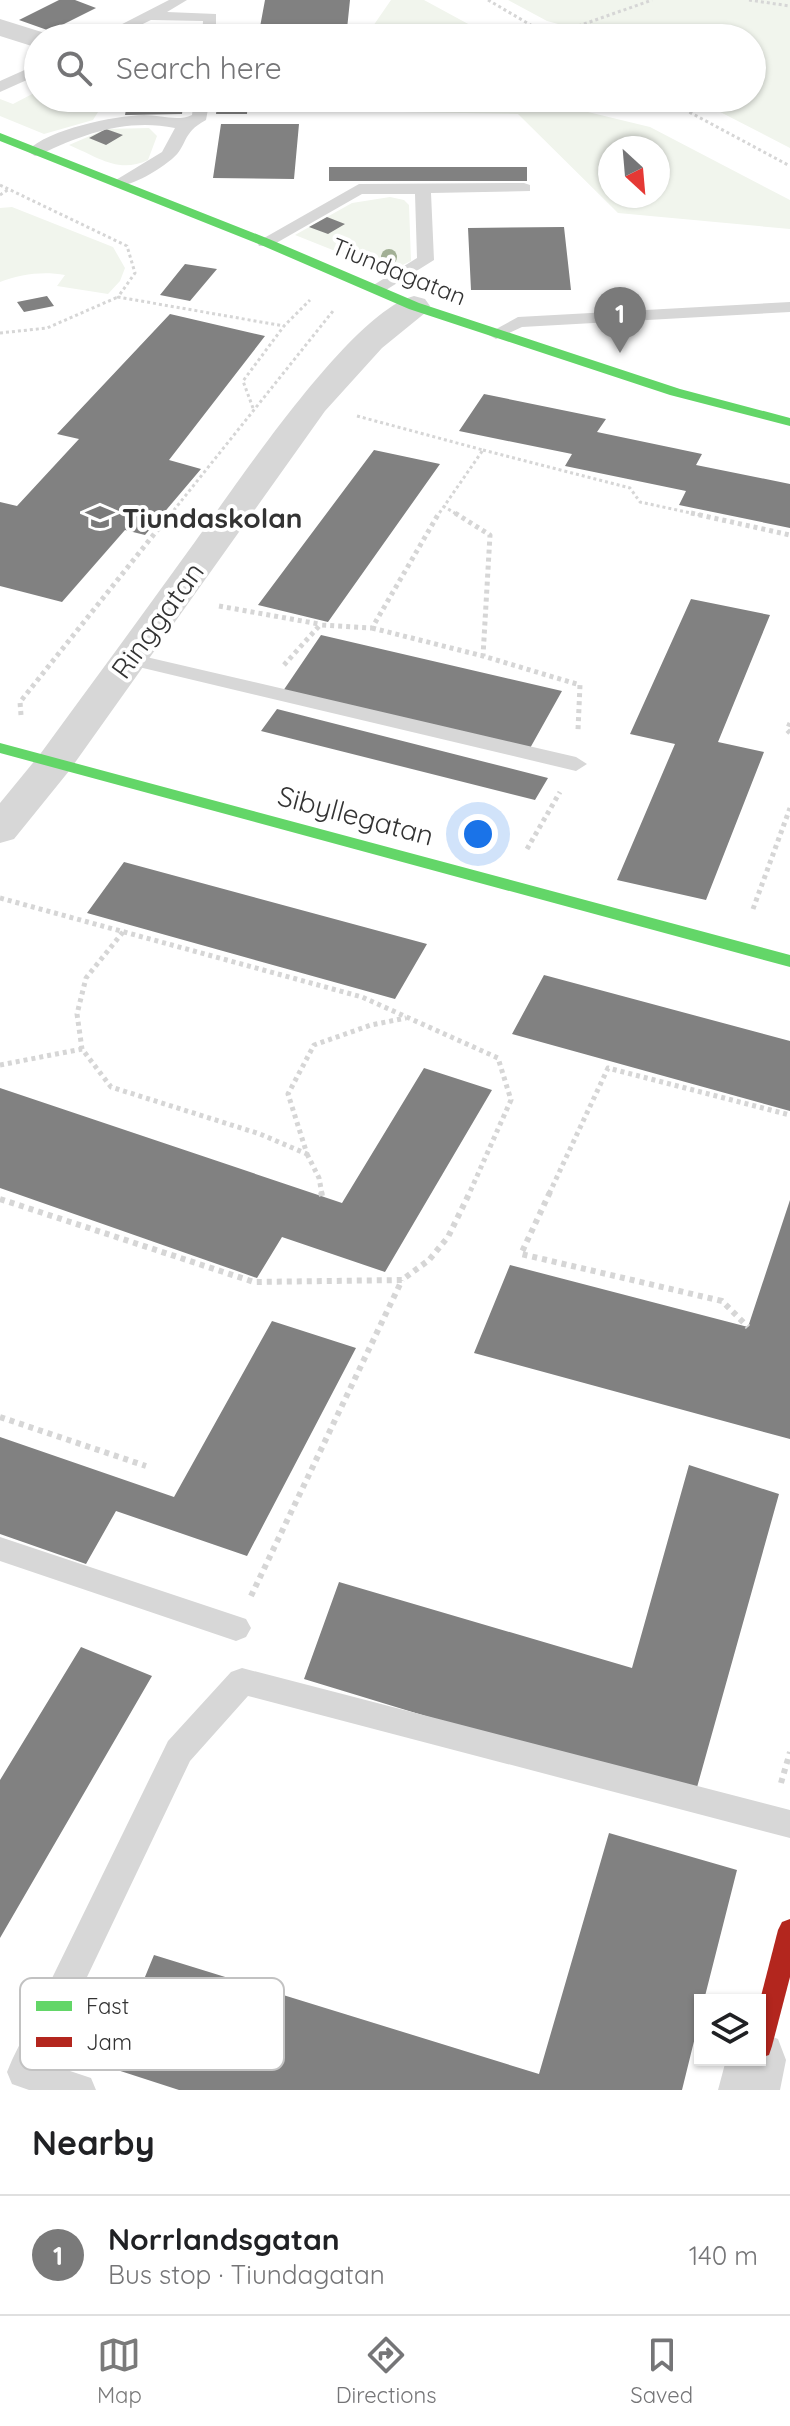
<!DOCTYPE html>
<html lang="en">
<head>
<meta charset="utf-8">
<style>
	body { margin:0; font-family:Quicksand,sans-serif; background:#f6f6f6; color:#202124 }
	.controls { position:absolute; right:24px; bottom:24px; display:grid; overflow:hidden; border-radius:0px; box-shadow:0 2px 6px #0004 }
	.controls button { width:72px; height:72px; display:grid; place-items:center; padding:0; border:0; border-bottom:2px solid #e0e0e0; background:#fff; color:#202124; font:40px sans-serif }
	.compass { position:absolute; left:598px; top:136px; width:72px; height:72px; border-radius:50%; background:#fff; box-shadow:0 2px 6px #0004; rotate:154deg }
	.you { position:absolute; left:478px; top:834px; width:28px; height:28px; margin:-20px; border:6px solid #fff; border-radius:50%; background:#1a73e8; box-shadow:0 0 0 12px #1a73e833 }
	.badge { display:grid; place-items:center; width:52px; height:52px; border-radius:50%; background:#7a7a7a; color:#fff; font-size:26px; font-weight:700 }
	.pin { position:absolute; translate:-50% -66px; filter:drop-shadow(0 2px 4px #0008) }
	.pin::after { content:''; position:absolute; top:42px; width:28px; height:24px; background:inherit; clip-path:polygon(0 0,100% 0,50% 100%) }
	.list { margin:0; padding:0; list-style:none }
	h2 { display:flex; justify-content:space-between; align-items:center; height:104px; margin:0; padding:0 32px; font-size:34px }
	h2 small { font-size:26px; font-weight:400; color:#757577 }
	.list li { display:grid; grid-template-columns:52px 1fr auto; gap:24px; align-items:center; box-sizing:border-box; height:120px; padding:0 32px; border-top:2px solid #e0e0e0 }
	.list b { display:block; font-size:30px; white-space:nowrap }
	.list p { margin:0; font-size:26px; white-space:nowrap; color:#757577 }
	.list em { font-size:26px; font-style:normal; color:#757577 }
	.icon { flex:none; width:44px; height:44px; fill:none; stroke:currentColor; stroke-width:2; stroke-linecap:round; stroke-linejoin:round }
	.map { position:relative; flex:none; width:790px; height:2090px; overflow:hidden }
	.search { position:absolute; background:#fff; box-shadow:0 2px 6px #0004; left:24px; right:24px; top:24px; height:88px; display:flex; align-items:center; gap:20px; box-sizing:border-box; padding:0 28px; border-radius:44px; color:#757577; font-size:30px }
	.sheet { height:224px; background:#fff }
	nav { display:flex; justify-content:space-around; align-items:center; box-sizing:border-box; height:112px; border-top:2px solid #e0e0e0; background:#fff; font-size:22px; color:#757577 }
	nav a { display:grid; justify-items:center; gap:4px }
	nav .on { color:#7a7a7a }
	.map>svg:first-child { display:block }
</style>
</head>
<body>
<div class="map">
<svg width="790" height="2090" viewBox="0 0 790 2090">
	<rect width="100%" height="100%" fill="#fff"/>
	<path fill="#f1f5ed" fill-rule="evenodd" d="M391,0h33l70,38h-172l49,-9z
		M508,0h282v148l-97,-50h59v-60h-169l5,-6 -41,-11z
		M38,91v7h34l-2,13 28,1 -5,8 -49,14 -44,-18v-17l13,5z
		M276,98h254l120,29 140,73v29l-172,-16 -100,-99 -244,-4zM610,148h48v48h-48z
		M149,128l8,8 -9,24c-30,14 -50,-3 -79,-15l37,-16z
		M390,197l14,3 5,5 2,56 -23,11 -93,-37 57,-32z
		M12,207l101,40 12,21 -5,13 -12,13 -51,-8 8,-11c-22,-4 -44,-1 -65,7v-74z"/>
	<path fill="#818181" d="M59,0h16l21,8 -46,23 -31,-11z
		M265,0h85l-3,29 -87,-2z
		M138,30h54v8h-55z
		M225,30h29l-1,8h-29z
		M72,98h28l-2,14h-29z
		M128,98h56l-2,16 -57,1z
		M218,98h30l-1,16h-31z
		M221,124h78l-5,55 -81,-1z
		M106,129l17,6 -17,10 -17,-7z
		M329,167h198v14h-198z
		M327,217l18,7 -17,10 -19,-7z
		M564,227l7,63h-100l-3,-62z
		M185,264l32,5 -27,32 -30,-6z
		M47,296l7,10 -30,6 -7,-10z
		M170,314l95,22 -96,124 32,9 -56,66 -20,-5 -63,72 -62,-16v-84l17,4 62,-67 -22,-5z
		M484,394l122,25 -9,13 105,22 -6,11 94,19v44l-111,-23 7,-14 -121,-25 7,-12 -113,-23z
		M374,450l66,14 -112,158 -70,-17z
		M691,599l79,16 -52,127 46,10 -58,148 -89,-20 58,-136 -45,-10z
		M321,635l241,56 -33,59 -246,-59z
		M277,709l271,69 -13,22 -274,-69z
		M124,862l303,82 -32,55 -308,-86z
		M544,975l246,66v70l-278,-77z
		M424,1068l68,22 -107,182 -103,-35 -25,41 -257,-90v-100l342,115z
		M790,1200v239l-316,-86 36,-88 238,62z
		M272,1321l84,27 -109,208 -131,-45 -30,53 -86,-30v-97l174,60z
		M689,1465l90,29 -85,304 -390,-119 35,-97 293,86z
		M81,1647l71,29 -152,262v-158z
		M609,1833l128,37 -33,130h-4v17l-18,73h-503l-71,-23 46,-112 385,119z"/>
	<g fill="none" stroke-linecap="round" stroke-linejoin="round">
		<path stroke="#d6d6d6" stroke-width="3" stroke-dasharray="3 3" stroke-linecap="butt" d="M488,0l65,38
			M749,0l41,6
			M550,36l102,-36
			M663,98l127,68
			M0,185l127,61 8,27 -17,24 166,29
			M0,195l9,-6
			M0,333l47,-5 71,-31
			M253,408l-10,-27 41,-55 26,-26
			M357,416l126,34 -45,65
			M483,450l147,38 10,14 60,13
			M443,506l15,9
			M170,515l163,-204"/>
		<path stroke="#d6d6d6" stroke-width="5" stroke-dasharray="4 4" stroke-linecap="butt" d="M455,513l35,22 -7,121 97,29 -2,45
			M691,513l99,22
			M219,606l100,18
			M372,628l111,28
			M284,665l36,-40 52,3 67,-115
			M21,715l-1,-13 151,-189
			M790,723l-3,7 3,3
			M527,849l33,-57
			M0,898l362,99 136,61 13,42 -42,94
			M753,909l37,-101
			M123,932l-37,46 -9,36 5,35 29,38 149,47 47,20 -19,-60 26,-49 57,-20 35,-7
			M0,1065l82,-16
			M307,1154l12,24 3,16
			M549,1194l59,-126 182,47"/>
		<path stroke="#d6d6d6" stroke-width="6" stroke-dasharray="5 5" stroke-linecap="butt" d="M321,1192l1,4
			M550,1192l-29,62 201,47 26,26
			M0,1199l254,83 148,-2 27,-20 19,-23 22,-45
			M0,1417l146,49
			M251,1596l151,-316
			M781,1783l9,-31"/>
		<path fill="#d7d7d7" fill-rule="evenodd" d="M169,0h18l-20,12 49,2v24h-14l1,-17 -52,-1 -37,18h-19z
			M38,64v11l-38,17v-11z
			M194,98h16l-4,22c-25,13 -18,26 -34,39 -12,10 -43,30 -59,27l-2,-3 51,-31 13,-24c-48,-10 -92,6 -134,26l-6,2 -8,-5c22,-22 86,-35 117,-36 17,0 33,7 48,0z
			M524,183l6,2v6l-99,2 3,67 -56,35 -9,-5 3,-4 45,-28 -2,-64h-53l-91,52h-12l-2,-4 102,-58z
			M790,302v10l-268,15 -26,12 -9,-5 31,-17z
			M129,653l447,104 11,7 -11,7 -454,-108 -3,-4z
			M0,1537l246,82 5,9 -5,9 -10,4 -236,-80z
			M242,1668l548,142v28l-542,-142 -58,65 -144,302 45,15 5,12h-67l-17,-6 -5,-12 5,-12 156,-319 63,-69z"/>
		<path fill="#d7d7d7" fill-rule="evenodd" d="M0,19l48,15 2,4h-12v10l-38,-12z
			M414,296l11,3 5,7 -5,7 -43,35 -57,63 -256,360 -55,68 -14,4v-40l41,-50c49,-67 99,-135 148,-203 42,-57 161,-238 225,-254z
			M760,2032l18,7 8,21 -6,30h-62l8,-30h34z"/>
		<path fill="#63d668" fill-rule="evenodd" d="M0,133l269,106 150,64 261,86 110,29v8l-120,-31 -261,-86 -148,-64 -261,-104z
			M0,743l790,212v12l-790,-214z"/>
		<path fill="#b3261e" fill-rule="evenodd" d="M790,1919v58l-18,69 -3,9 -9,3v-58l18,-70 4,-8z"/>
	</g>
	<circle fill="#a2b095" cx="389" cy="257" r="8"/>
	<defs>
		<symbol id="school-bare" viewBox="-9 -9 18 18"><path d="M0-5L7-2L0 1L-7-2ZM-4 1L0 2.5L4 1V4Q0 6-4 4Z" fill="#7a7a7a" stroke="#fff" stroke-width="2.5" paint-order="stroke"/></symbol>
	</defs>
	<g fill-rule="evenodd">
		<use href="#school-bare" x="80" y="497" width="40" height="40"/>
	</g>
	<g text-anchor="middle" dominant-baseline="central" stroke-width="8" stroke-linejoin="round" paint-order="stroke">
		<g font-size="24" fill="#333" stroke="#fff">
			<text transform="translate(399 271) rotate(22)">Tiundagatan</text>
		</g>
		<g font-size="28" font-weight="bold" fill="#333" stroke="#fff" text-anchor="start">
			<text x="122" y="517">Tiundaskolan</text>
		</g>
		<g font-size="28" fill="#333" stroke="#fff">
			<text transform="translate(157 620) rotate(-54)">Ringgatan</text>
			<text transform="translate(356 815) rotate(15)">Sibyllegatan</text>
		</g>
	</g>
	<rect x="20" y="1978" width="264" height="92" rx="12" fill="#fff" stroke="#c2c2c2" stroke-width="2"/>
	<rect x="36" y="2001" width="36" height="10" fill="#63d668"/>
	<rect x="36" y="2037" width="36" height="10" fill="#b3261e"/>
	<g font-size="22" fill="#333">
		<text x="86" y="2014">Fast</text>
		<text x="86" y="2050">Jam</text>
	</g>
</svg>
<div class="controls">
<button><svg class="icon" aria-label="layers" viewBox="0 0 24 24"><path d="M12 4l9 5-9 5-9-5zM3 14l9 5 9-5"/></svg></button>
</div>
<svg class="compass" viewBox="-18 -18 36 36"><path d="M0-13l5 13h-10z" fill="#e53935"/><path d="M0 13l5-13h-10z" fill="#757577"/></svg>
<div class="you"></div>
<div class="pin badge" style="left:620px;top:353px">1</div>
<div class="search"><svg class="icon" aria-label="search" viewBox="0 0 24 24"><circle cx="10" cy="10" r="6"/><path d="M15 15l6 6"/></svg>Search here</div>
</div>
<section class="sheet">
<h2>Nearby<small></small></h2>
<ul class="list">
<li><span class="badge">1</span><div><b>Norrlandsgatan</b><p>Bus stop · Tiundagatan</p></div><em>140 m</em></li>
</ul>
</section>
<nav>
<a class="on"><svg class="icon" aria-label="map" viewBox="0 0 24 24"><path d="M3 6l6-2 6 2 6-2v14l-6 2-6-2-6 2zM9 4v14M15 6v14"/></svg>Map</a>
<a><svg class="icon" aria-label="directions" viewBox="0 0 24 24"><path d="M12 3l9 9-9 9-9-9zM9 14v-3h6M13 9l2 2-2 2"/></svg>Directions</a>
<a><svg class="icon" aria-label="saved" viewBox="0 0 24 24"><path d="M7 4h10v16l-5-4-5 4z"/></svg>Saved</a>
</nav>
</body>
</html>
